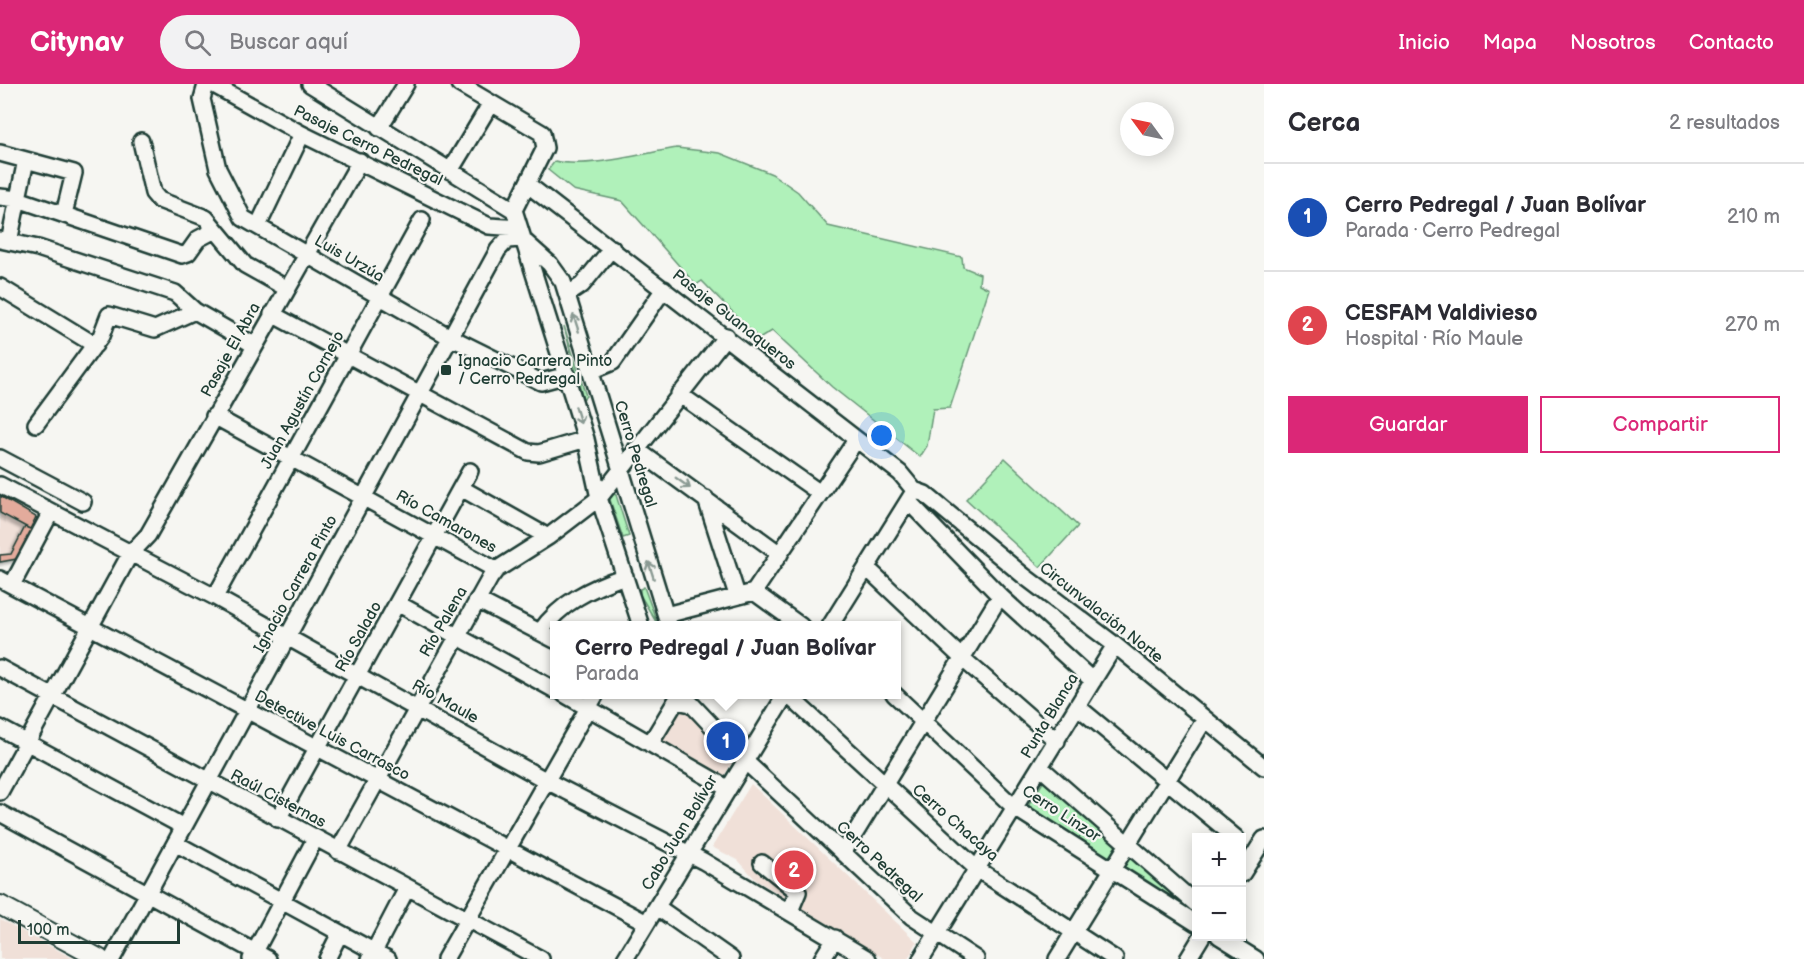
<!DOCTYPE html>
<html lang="es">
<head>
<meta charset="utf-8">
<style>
	body { margin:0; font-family:"Balsamiq Sans",sans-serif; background:#f2f2f3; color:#2b2b33 }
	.controls { position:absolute; right:18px; bottom:18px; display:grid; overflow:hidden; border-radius:0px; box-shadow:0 3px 15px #0003 }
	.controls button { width:54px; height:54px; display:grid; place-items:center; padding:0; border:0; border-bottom:2px solid #e1e1e2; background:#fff; color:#2b2b33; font:30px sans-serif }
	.compass { position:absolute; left:1120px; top:18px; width:54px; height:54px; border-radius:50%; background:#fff; box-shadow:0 3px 15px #0003; rotate:303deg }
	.scale { position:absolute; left:18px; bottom:15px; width:162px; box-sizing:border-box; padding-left:6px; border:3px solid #1f3d34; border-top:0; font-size:16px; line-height:21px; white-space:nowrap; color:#1f3d34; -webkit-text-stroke:4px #f6f6f2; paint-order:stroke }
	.you { position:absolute; left:882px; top:352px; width:21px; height:21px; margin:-15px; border:4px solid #fff; border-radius:50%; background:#1a73e8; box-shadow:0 0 0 9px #1a73e833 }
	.badge { display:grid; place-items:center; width:39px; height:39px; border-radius:50%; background:#db2777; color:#fff; font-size:20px; font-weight:700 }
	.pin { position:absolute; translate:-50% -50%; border:3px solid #fff; box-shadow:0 2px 6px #0006 }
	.popup { position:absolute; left:550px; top:537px; width:351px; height:78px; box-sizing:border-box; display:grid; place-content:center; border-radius:0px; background:#fff; filter:drop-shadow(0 2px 4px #0005); font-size:20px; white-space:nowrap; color:#7c7c81 }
	.popup b { font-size:22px; color:#2b2b33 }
	.popup::after { content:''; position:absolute; left:50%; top:100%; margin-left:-12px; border:12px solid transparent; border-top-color:#fff }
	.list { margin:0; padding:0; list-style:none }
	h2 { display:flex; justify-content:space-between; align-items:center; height:78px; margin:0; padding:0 24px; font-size:26px }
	h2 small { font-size:20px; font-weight:400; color:#7c7c81 }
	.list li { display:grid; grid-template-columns:39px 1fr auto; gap:18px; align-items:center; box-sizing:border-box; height:108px; padding:0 24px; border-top:2px solid #e1e1e2 }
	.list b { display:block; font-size:22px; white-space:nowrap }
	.list p { margin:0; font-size:20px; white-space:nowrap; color:#7c7c81 }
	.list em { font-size:20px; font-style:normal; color:#7c7c81 }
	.actions { display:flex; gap:12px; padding:18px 24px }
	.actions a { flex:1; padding:14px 0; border:2px solid #db2777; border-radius:0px; text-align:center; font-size:21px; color:#db2777 }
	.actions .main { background:#db2777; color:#fff }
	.icon { flex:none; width:33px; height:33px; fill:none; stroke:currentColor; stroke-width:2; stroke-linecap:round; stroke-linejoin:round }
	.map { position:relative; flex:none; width:1264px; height:875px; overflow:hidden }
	header { display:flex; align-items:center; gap:36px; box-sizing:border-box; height:84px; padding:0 30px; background:#db2777; color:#fff }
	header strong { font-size:28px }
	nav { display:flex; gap:33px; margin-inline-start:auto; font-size:21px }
	.search { width:420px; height:54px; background:#f2f2f3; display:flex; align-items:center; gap:15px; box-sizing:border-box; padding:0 21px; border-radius:33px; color:#7c7c81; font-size:22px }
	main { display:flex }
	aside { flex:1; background:#fff }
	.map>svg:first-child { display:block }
</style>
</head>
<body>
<header>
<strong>Citynav</strong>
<div class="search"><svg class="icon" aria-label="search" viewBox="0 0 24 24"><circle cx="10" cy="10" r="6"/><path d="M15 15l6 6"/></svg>Buscar aquí</div>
<nav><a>Inicio</a><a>Mapa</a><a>Nosotros</a><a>Contacto</a></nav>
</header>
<main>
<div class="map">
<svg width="1264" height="875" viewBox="0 0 1264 875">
	<defs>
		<filter id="shadow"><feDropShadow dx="-3" dy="3" stdDeviation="1.5" flood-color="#0004"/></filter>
	</defs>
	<rect width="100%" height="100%" fill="#f6f6f2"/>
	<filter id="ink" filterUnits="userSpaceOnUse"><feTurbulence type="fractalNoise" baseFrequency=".0167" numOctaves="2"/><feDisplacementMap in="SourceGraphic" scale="12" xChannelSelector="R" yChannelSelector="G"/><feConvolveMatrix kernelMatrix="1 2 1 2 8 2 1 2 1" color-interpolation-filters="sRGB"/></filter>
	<g filter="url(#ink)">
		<path fill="#f0e0d8" d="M0,412l36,21 -14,41 -22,4z
			M677,620l9,1 47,55 -11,20 -67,-38z
			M751,700l166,158 -9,17h-23l-129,-79 -18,-20 -26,-13z
			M0,835l74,40h-74z"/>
		<path fill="#b0f1ba" stroke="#689777" stroke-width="1.5" d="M677,64l43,5 52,21 26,18 30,34 134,31 1,10 17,7 -1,10 10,5 -39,119 -17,1 -6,37 -7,11 -88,-70 -60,-56 -13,8 -57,-58 -6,4 -74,-84 -49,-11 -25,-20 7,-9c31,8 89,-8 122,-13z
			M564,242l22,70 -3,3z
			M1005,374l73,68 -38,41 -74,-68z
			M612,409l4,2 13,41 -6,2 -14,-41z
			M644,503l14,38 -18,-30v-6z
			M1045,695l74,65 -10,16 -81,-54z
			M1129,766l67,60v7l-76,-52z"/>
		<path fill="#e3ab9c" stroke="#1f3d34" stroke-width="1.5" filter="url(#shadow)" d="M0,412l36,21 -6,12 -30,-16z
			M36,433l6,4 -20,37 -22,4v-7l11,-1 14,-27 5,2z"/>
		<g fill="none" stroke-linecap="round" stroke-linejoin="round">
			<defs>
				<path id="minor" d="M310,0l204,126 72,229 13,59 42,128
					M459,0l83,49 3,15 -31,62
					M379,44l27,-44
					M141,57l12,52 6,7 47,18 39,47 41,23
					M0,69l74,20 -10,41
					M450,87l41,-68
					M527,100l373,289 14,17
					M0,113l18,2 164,56 6,-2 10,-14 17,-9
					M258,142l44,-92
					M519,144l-30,-2 -187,-92 -88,-49h-8l-4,14 16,70 25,49 207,119 91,45 26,-7
					M522,155l28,25 13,18 106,344
					M0,156l38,8 137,45 20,18 59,34
					M9,158l17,-82
					M0,203l95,58
					M567,211l15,-10 30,-37
					M272,230l256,138 11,1 47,-14
					M591,287l22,-9 51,-73
					M679,310l141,99
					M214,332l282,154
					M36,340l65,-88 8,-21 46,14 40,-18
					M636,365l144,105
					M0,374l83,44
					M0,401l215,112 332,184 156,80 165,98
					M461,404l87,49
					M914,406l11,4 99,82 91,69 149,122
					M706,415l31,96
					M909,418l91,94 93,85
					M867,484l95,90 95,83
					M0,495l647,344
					M12,501l39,-73
					M754,508l47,34
					M215,513l207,-377
					M477,516l78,40
					M397,519l158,87
					M666,531l88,-23 102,-152
					M830,542l83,-133
					M540,548c21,-30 51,-44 85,-56
					M0,584l541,291
					M564,610l163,94
					M682,610l63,67 167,156 64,42
					M787,610l190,175 138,90
					M894,610l121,114 181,115
					M1078,623l158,131
					M0,644l184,99
					M650,660l26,-43 15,3
					M1040,683l156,137
					M0,708l130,-238 18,-19 212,-374
					M0,729l268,146
					M278,735l192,-348
					M175,759l213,116
					M338,767l152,-273 6,-8 52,-33 51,-39 127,-162
					M843,769l157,-257
					M762,779l36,29 -8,19
					M1242,790l22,-35
					M657,823l74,52
					M1219,852l37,23
					M112,875l386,-709 9,-10 15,-1
					M251,875l64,-120
					M327,875l13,-26
					M370,875l37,-71
					M445,875l151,-265
					M625,875l161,-265
					M822,875l13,-21
					M921,875l194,-314
					M1057,875l148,-240
					M1188,875l14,-23"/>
				<path id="major" d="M0,821l100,54"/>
			</defs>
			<use href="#minor" stroke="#1f3d34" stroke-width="20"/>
			<use href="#major" stroke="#1f3d34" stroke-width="22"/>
			<use href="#minor" stroke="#f6f6f2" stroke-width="15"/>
			<use href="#major" stroke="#f6f6f2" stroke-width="18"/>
		</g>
		<defs><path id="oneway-shaft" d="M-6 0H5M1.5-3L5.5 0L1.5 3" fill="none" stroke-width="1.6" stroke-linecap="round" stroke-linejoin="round" transform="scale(1.5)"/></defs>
		<g stroke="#8a9a93">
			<use href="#oneway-shaft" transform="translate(576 239) rotate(-108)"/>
			<use href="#oneway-shaft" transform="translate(578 331) rotate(73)"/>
			<use href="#oneway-shaft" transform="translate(683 399) rotate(36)"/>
			<use href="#oneway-shaft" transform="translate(651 486) rotate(-108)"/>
		</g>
	</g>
	<rect fill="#1f3d34" stroke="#f6f6f2" stroke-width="2" x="440" y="280" width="12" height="12" rx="3"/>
	<g text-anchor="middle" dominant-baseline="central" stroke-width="4.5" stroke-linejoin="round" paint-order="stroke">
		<g font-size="16" fill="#1f3d34" stroke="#f6f6f2">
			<text transform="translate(368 62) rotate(26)">Pasaje Cerro Pedregal</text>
			<text transform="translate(349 175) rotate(30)">Luis Urzúa</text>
			<text transform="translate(734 236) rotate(38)">Pasaje Guanaqueros</text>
			<text transform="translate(231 266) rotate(-61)">Pasaje El Abra</text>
			<text transform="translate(303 316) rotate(-61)">Juan Agustín Cornejo</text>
			<text transform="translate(635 370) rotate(73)">Cerro Pedregal</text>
			<text transform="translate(446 438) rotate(29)">Río Camarones</text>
			<text transform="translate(296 500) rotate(-61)">Ignacio Carrera Pinto</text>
			<text transform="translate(1101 529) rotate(38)">Circunvalación Norte</text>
			<text transform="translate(444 538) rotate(-60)">Río Palena</text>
			<text transform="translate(359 553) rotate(-61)">Río Salado</text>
			<text transform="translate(445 618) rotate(29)">Río Maule</text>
			<text transform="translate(1050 632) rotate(-59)">Punta Blanca</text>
			<text transform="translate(332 652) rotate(28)">Detective Luis Carrasco</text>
			<text transform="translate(278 715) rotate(28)">Raúl Cisternas</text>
			<text transform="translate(1061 730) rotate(33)">Cerro Linzor</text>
			<text transform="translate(955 739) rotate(41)">Cerro Chacaya</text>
			<text transform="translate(680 749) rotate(-59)">Cabo Juan Bolívar</text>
			<text transform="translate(879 778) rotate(43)">Cerro Pedregal</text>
		</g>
		<g font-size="16" fill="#1f3d34" stroke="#f6f6f2" text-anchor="start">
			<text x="458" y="277">Ignacio Carrera Pinto<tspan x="458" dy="18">/ Cerro Pedregal</tspan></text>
		</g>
	</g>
</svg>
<div class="controls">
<button>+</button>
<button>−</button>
</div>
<svg class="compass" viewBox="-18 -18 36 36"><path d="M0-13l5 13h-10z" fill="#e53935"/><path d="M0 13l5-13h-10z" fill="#7c7c81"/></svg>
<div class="scale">100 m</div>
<div class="you"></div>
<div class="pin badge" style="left:726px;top:657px;background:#1a4fb4">1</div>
<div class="popup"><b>Cerro Pedregal / Juan Bolívar</b>Parada</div>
<div class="pin badge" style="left:794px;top:786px;background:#e0444e">2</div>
</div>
<aside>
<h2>Cerca<small>2 resultados</small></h2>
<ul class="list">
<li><span class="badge" style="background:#1a4fb4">1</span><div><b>Cerro Pedregal / Juan Bolívar</b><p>Parada · Cerro Pedregal</p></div><em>210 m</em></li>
<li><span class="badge" style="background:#e0444e">2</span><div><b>CESFAM Valdivieso</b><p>Hospital · Río Maule</p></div><em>270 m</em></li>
</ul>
<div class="actions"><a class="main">Guardar</a><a>Compartir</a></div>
</aside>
</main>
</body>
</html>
